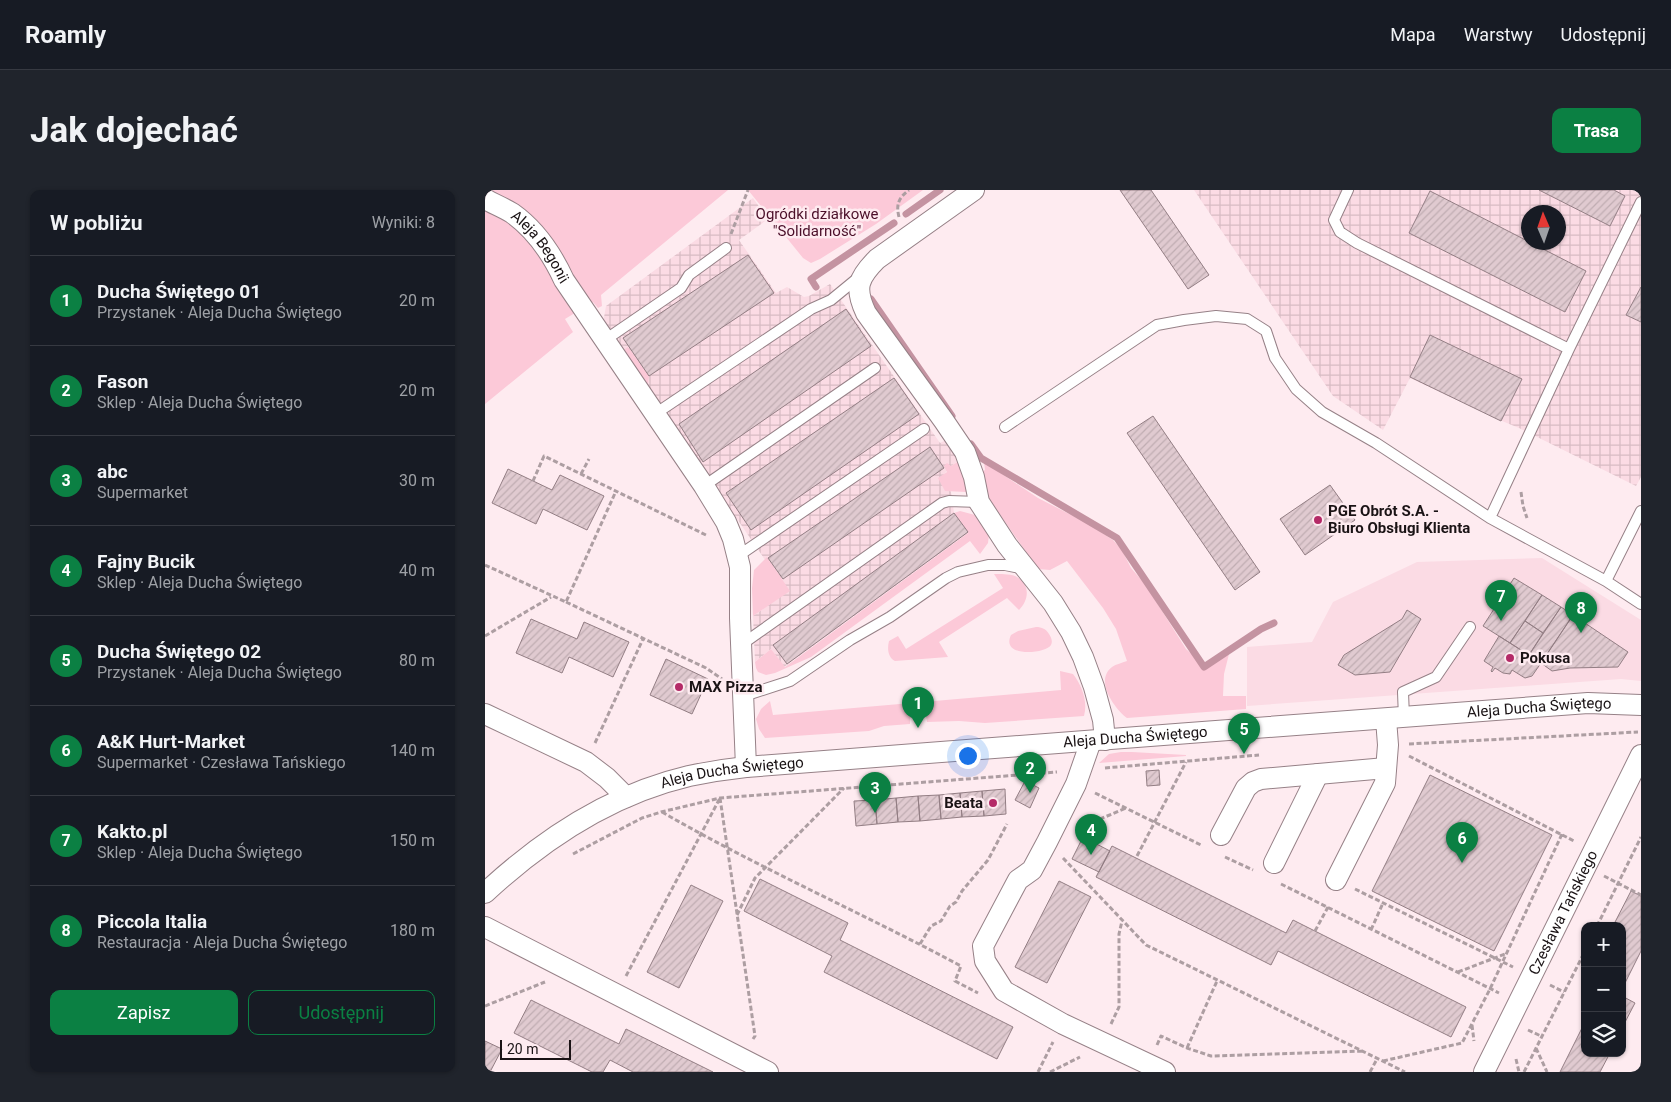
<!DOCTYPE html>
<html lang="pl">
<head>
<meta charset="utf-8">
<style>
	body { margin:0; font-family:Roboto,sans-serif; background:#20242c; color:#f1f3f6 }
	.controls { position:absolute; right:15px; bottom:15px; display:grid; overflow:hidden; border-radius:10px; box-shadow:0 1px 4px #0004 }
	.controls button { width:45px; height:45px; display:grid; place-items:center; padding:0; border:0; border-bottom:1px solid #363941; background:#171b24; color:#f1f3f6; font:25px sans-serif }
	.compass { position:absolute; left:1036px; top:15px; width:45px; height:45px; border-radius:50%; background:#171b24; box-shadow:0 1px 4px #0004; rotate:358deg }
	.scale { position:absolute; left:15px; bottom:12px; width:71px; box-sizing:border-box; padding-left:5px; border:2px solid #1a1315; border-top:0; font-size:14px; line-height:18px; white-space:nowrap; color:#1a1315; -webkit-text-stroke:4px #feebf0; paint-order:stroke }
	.you { position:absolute; left:482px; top:565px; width:18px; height:18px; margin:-12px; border:4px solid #fff; border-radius:50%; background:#1a73e8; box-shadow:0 0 0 8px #1a73e833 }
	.badge { display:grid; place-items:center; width:32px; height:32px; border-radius:50%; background:#0b8043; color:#fff; font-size:16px; font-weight:700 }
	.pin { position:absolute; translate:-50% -41px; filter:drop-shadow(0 1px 2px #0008) }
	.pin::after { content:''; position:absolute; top:26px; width:18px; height:15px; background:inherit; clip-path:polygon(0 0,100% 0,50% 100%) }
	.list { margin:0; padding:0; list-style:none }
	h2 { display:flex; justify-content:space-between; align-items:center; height:65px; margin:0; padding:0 20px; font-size:21px }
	h2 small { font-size:16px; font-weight:400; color:#9ea1a6 }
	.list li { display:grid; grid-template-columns:32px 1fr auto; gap:15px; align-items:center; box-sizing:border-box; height:90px; padding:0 20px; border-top:1px solid #363941 }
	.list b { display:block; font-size:19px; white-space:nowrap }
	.list p { margin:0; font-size:16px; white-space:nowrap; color:#9ea1a6 }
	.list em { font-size:16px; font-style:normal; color:#9ea1a6 }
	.actions { display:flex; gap:10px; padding:15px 20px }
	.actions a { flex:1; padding:11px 0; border:1px solid #0b8043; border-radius:10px; text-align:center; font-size:18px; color:#0b8043 }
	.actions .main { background:#0b8043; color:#fff }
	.icon { flex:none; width:28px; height:28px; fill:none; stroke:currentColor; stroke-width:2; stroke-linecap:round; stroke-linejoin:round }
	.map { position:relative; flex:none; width:1156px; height:882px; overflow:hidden; border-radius:10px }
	header { display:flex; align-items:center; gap:30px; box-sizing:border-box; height:70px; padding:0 25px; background:#171b24; border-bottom:1px solid #363941 }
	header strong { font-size:24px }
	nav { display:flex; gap:28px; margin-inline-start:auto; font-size:18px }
	.intro { display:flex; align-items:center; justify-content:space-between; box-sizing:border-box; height:120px; padding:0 30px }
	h1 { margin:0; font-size:35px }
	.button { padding:12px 22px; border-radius:10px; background:#0b8043; color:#fff; font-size:18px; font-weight:700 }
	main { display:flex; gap:30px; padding:0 30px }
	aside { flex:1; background:#171b24; border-radius:10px; box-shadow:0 1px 4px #0004 }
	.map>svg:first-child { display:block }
</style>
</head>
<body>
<header>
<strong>Roamly</strong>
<nav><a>Mapa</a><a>Warstwy</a><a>Udostępnij</a></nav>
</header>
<div class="intro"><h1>Jak dojechać</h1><a class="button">Trasa</a></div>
<main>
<aside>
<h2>W pobliżu<small>Wyniki: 8</small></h2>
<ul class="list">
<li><span class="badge">1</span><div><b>Ducha Świętego 01</b><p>Przystanek · Aleja Ducha Świętego</p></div><em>20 m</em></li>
<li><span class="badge">2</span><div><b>Fason</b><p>Sklep · Aleja Ducha Świętego</p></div><em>20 m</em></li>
<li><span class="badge">3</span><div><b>abc</b><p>Supermarket</p></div><em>30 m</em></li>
<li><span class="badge">4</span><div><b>Fajny Bucik</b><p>Sklep · Aleja Ducha Świętego</p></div><em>40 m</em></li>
<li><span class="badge">5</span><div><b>Ducha Świętego 02</b><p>Przystanek · Aleja Ducha Świętego</p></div><em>80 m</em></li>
<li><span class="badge">6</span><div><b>A&amp;K Hurt-Market</b><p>Supermarket · Czesława Tańskiego</p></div><em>140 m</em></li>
<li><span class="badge">7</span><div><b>Kakto.pl</b><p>Sklep · Aleja Ducha Świętego</p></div><em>150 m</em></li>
<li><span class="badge">8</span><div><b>Piccola Italia</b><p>Restauracja · Aleja Ducha Świętego</p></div><em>180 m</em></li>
</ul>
<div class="actions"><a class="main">Zapisz</a><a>Udostępnij</a></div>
</aside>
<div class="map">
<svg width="1156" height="882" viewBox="0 0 1156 882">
	<defs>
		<pattern id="industrial-grid" width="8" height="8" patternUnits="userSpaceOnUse" patternTransform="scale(1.25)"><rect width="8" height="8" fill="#fbdbe4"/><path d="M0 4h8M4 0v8" fill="none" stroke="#d7bbc3"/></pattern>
		<pattern id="building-hatch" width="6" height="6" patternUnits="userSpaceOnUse" patternTransform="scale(1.25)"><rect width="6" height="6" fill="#e0cad0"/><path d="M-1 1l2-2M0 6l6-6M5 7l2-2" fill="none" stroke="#c0adb2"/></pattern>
	</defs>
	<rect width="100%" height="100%" fill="#feebf0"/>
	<path fill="#fbdbe4" d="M1057,368l99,62v61l-20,-2 -374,27v-59l65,-5 21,-40 84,-40z"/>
	<path fill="url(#industrial-grid)" fill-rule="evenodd" d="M709,0h447v287l-5,9 -117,-58 -17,-7 -92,-43 -27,52 -50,-34zM1044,22h30v30h-30z
		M268,8l15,21 -29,21 37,53 11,-6 17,10 5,-1 21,-12 110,159 6,-3 13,21 -8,5 -9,11 9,15 3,21 15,19 -185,135 -13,-18 -16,13 -2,-46 34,-24 -184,-269 3,-17z"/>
	<path fill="#fcc9d8" d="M0,0h243l-127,105 1,11 -4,2 -5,-6 -28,17 8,13 -88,72z
		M263,0h175l-47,34 -56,35 -9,4 -8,-5z
		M143,157l21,29 -1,7 -5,3 -23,-34z
		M474,271l11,28 -4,3 -21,-1 -7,-13 9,-6 -3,-6 3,-3 4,3z
		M499,272l54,36 47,24 28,18 9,10 9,18 14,16 41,65 10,9 7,12 26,-16 -5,20 -1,22h23v13l-119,9c-12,-9 -33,-37 -15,-51 4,-3 10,-4 15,-6l-11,-32 -13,-21 -36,-47 -17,9 -12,-1 -49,-70 -9,-26 5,-3z
		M475,321l15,4 14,19 -1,9 -8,11 -10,-13 -159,116 -36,16 -9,2 -8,-3 -2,-4 -1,-6 16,-13 14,18 183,-134 -14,-20z
		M282,367l23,34 -37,25 -1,-28 2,-18z
		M509,384c6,0 15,0 21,2 15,7 15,23 4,34l-12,-12 -68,44 9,15 -53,4c-7,-4 -8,-12 -6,-20l9,-5 8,13 97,-61z
		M551,437c6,0 10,2 13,7 2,3 4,7 2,11 -5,9 -51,13 -40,-10l7,-4z
		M575,481l13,3c9,12 15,27 11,42l-99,7 -26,-2 -32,1 -1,-6 -16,2v6l-26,2 -15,5 -104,7 -6,-9 -3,-10 5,-10 9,-8 3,14 288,-25z
		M636,562h11l54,3v1l-87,7 10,-9z"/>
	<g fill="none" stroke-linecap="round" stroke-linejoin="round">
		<path stroke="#c493a1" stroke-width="7" d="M421,24l34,-24
			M331,97l-5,-8 83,-56
			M386,109l81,117
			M486,254l10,14 136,80 87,129 57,-38 13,-6"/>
	</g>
	<path fill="url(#building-hatch)" stroke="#937e84" d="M635,0h31l58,85 -21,14z
		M1054,0h75l11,6 -15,30z
		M945,1l156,80 -21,41 -156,-79z
		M263,65l26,38 -125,83 -26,-38z
		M1156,97v35l-15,-7z
		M361,119l25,37 -168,116 -24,-38z
		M945,145l92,44 -21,42 -91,-44z
		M409,188l25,36 -168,116 -25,-37z
		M668,226l107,156 -25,18 -108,-157z
		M445,257l14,21 -161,111 -15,-21z
		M23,279l44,21 8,-15 44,21 -17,34 -44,-21 -7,15 -44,-21z
		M845,295l25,35 -50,35 -25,-36z
		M469,323l14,19 -181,132 -14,-19z
		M1029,388l28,17 -32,48 -27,-17z
		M1057,405l19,12 -18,26 -18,-12z
		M1076,417l12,8 -32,48 -12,-8z
		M922,420l14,9 -31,53 -35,3 -17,-10 6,-10 58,-36z
		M1088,425l55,37 -10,15 -48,1 -18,3 -11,-8z
		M46,429l46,20 7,-17 45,20 -16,35 -44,-20 -7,16 -46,-20z
		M1040,431l18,12 -14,22 -19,-12z
		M1014,446l42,27 -9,13 -7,2 -13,-8 -2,4 -7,-1 -8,-5 -3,4 -1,-1 2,-4 -9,-6z
		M181,469l42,20 -16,35 -42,-19z
		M674,580l1,15 -13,1 -1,-15z
		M945,585l122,60 -58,116 -122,-60z
		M540,591l14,7 -9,20 -15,-8z
		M520,599l1,25 -22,2 -2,-25z
		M497,601l2,25 -22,1 -2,-24z
		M475,603l2,24 -21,2 -2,-24z
		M454,605l2,24 -21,2 -2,-25z
		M433,606l2,25 -22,1 -2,-24z
		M411,608l2,24 -21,2 -2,-24z
		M390,610l2,24 -21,2 -2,-25z
		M598,647l27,14 -11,21 -27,-13z
		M627,656l174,87 7,-13 173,87 -15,30 -173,-86 -7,14 -175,-88z
		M275,689l88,44 -8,17 173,87 -16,32 -173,-87 8,-16 -88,-45z
		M574,691l32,16 -44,86 -32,-16z
		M206,695l32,16 -44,87 -32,-16z
		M1146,701l10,5v55l-19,38v-63h-9z
		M1137,806l13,7 -13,25z
		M46,810l88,44 7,-15 87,43h-80l-23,-12 -7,12h-11l-78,-39z
		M1100,832v31h25l-10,19h-40z
		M0,851l17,8 -12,23h-5z"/>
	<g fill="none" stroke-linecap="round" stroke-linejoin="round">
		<defs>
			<path id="lane" d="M863,0l-14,30 6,12 17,11 212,106
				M120,150l76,-52 8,-13 37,-27
				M170,224l156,-105 20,-9 28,-23
				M520,237l152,-102 27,-5 32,-4 31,3 19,12 9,27 21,31 26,23 54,31 114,75 116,63 35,23
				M219,296l171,-118
				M1005,328l79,-169 72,-147
				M253,366l186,-127
				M1121,391l35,-70
				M256,455l201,-142 7,-2 30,1
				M259,506l46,-15 60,-41 40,-23 56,-39 12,-6 30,-7h17l19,4
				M919,528l-1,-26 33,-15 34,-50"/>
			<g id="street">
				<path d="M489,0l-97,69c-19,19 -23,29 -11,54l78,108 21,31 9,25 5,25 28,43 46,58 18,29 12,25 11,30 9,33 2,20"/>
				<path id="s1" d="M0,9c9,5 19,9 27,14 24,17 40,41 52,67l140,206 22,36 7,17 7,28v51l6,149"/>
				<path d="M0,524l101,48 21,16 19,19"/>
				<path d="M606,551l-15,43 -29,58 -15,28 -14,10 -35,66 2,15 19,30 59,33 102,48"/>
				<path d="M736,645l25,-47 7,-6 8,-3 125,-11"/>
				<path d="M789,673l44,-89"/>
				<path d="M851,690l49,-97 3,-38 -2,-26"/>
				<path id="s2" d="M0,703c58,-54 127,-99 204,-117 19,-4 38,-7 57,-9 281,-23 561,-42 842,-64l53,2"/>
				<path d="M0,737l283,145"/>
				<path id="s3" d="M999,882l157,-317"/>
			</g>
		</defs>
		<use href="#lane" stroke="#968187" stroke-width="12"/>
		<use href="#street" stroke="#968187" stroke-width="22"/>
		<path stroke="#ad9ea2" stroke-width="3" stroke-dasharray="5 2.5" stroke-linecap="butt" d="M414,27c-3,-12 -1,-19 10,-27
			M246,44l17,-44
			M96,284l8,-15
			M48,291l11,-25 164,80
			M1036,302l2,14 4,12
			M0,375l81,37 50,-111
			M81,412l140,66 16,11
			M0,446l66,-39
			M110,553l48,-104
			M924,554l229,-12
			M924,566l165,85
			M620,578l154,-13
			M610,603l106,52
			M235,608l35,238 -2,3
			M177,622c97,56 200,101 299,154l-6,15 23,12
			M594,638l47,-20
			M88,664l69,-36 19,-6 59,-14 337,-26
			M652,666l49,-94
			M740,667l28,13
			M578,668l83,87 259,127
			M1119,686l37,19
			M796,694l218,109
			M870,699l158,78
			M252,725l18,-37 89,-90
			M1112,736l44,-89
			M886,740l12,-27
			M830,741l13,-24
			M435,754l11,-18 10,-5 9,-15 6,-4 6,-11 26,-31 19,-36
			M973,782l47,-18
			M141,786l94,-178
			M1065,795l14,7
			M0,816l60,-24
			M626,834l8,-17v-73l3,-13
			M987,835l2,16
			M1043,840l13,6
			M672,855l4,-9 26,12 24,8 151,-5
			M702,858l30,-67
			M1051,858l11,24
			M1031,869l3,13
			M898,871l79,-18 28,-54 72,-155
			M553,882l15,-30
			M565,882l30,-15
			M885,882l7,-13
			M1039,882l61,-121"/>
		<use href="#lane" stroke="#fff" stroke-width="10"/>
		<use href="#street" stroke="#fff" stroke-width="20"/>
	</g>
	<g fill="#b42a67" stroke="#feebf0" stroke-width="2">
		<circle cx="833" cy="330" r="5"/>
		<circle cx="1025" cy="468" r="5"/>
		<circle cx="194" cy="497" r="5"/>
		<circle cx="508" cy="613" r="5"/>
	</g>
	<g text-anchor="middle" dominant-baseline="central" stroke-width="5" stroke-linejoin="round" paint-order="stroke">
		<g font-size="15" fill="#4b0f29" stroke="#feebf0">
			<text x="332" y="24">Ogródki działkowe<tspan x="332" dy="17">"Solidarność"</tspan></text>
		</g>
		<g font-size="15" fill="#1a1315" stroke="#feebf0">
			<text stroke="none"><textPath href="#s1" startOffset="75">Aleja Begonii</textPath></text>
			<text stroke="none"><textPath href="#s2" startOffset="1091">Aleja Ducha Świętego</textPath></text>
			<text stroke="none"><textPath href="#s2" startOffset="686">Aleja Ducha Świętego</textPath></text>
			<text stroke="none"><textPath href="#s2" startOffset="281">Aleja Ducha Świętego</textPath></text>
			<text stroke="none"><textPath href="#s3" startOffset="178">Czesława Tańskiego</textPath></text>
		</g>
		<g font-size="15" font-weight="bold" fill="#1a1315" stroke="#feebf0" text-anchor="start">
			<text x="843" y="321">PGE Obrót S.A. -<tspan x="843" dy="17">Biuro Obsługi Klienta</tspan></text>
			<text x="1035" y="468">Pokusa</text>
			<text x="204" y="497">MAX Pizza</text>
			<text x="498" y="613" text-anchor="end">Beata</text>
		</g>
	</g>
</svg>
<div class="controls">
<button>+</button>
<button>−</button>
<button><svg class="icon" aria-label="layers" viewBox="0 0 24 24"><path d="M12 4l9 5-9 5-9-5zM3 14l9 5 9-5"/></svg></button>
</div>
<svg class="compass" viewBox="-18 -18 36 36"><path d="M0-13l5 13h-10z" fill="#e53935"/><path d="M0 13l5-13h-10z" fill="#9ea1a6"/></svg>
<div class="scale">20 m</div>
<div class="you"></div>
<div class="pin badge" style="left:433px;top:538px">1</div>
<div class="pin badge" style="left:545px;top:603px">2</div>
<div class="pin badge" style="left:390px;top:623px">3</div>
<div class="pin badge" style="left:606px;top:665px">4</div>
<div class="pin badge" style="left:759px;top:564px">5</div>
<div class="pin badge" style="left:977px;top:673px">6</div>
<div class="pin badge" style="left:1016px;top:431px">7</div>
<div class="pin badge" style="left:1096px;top:443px">8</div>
</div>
</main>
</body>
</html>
